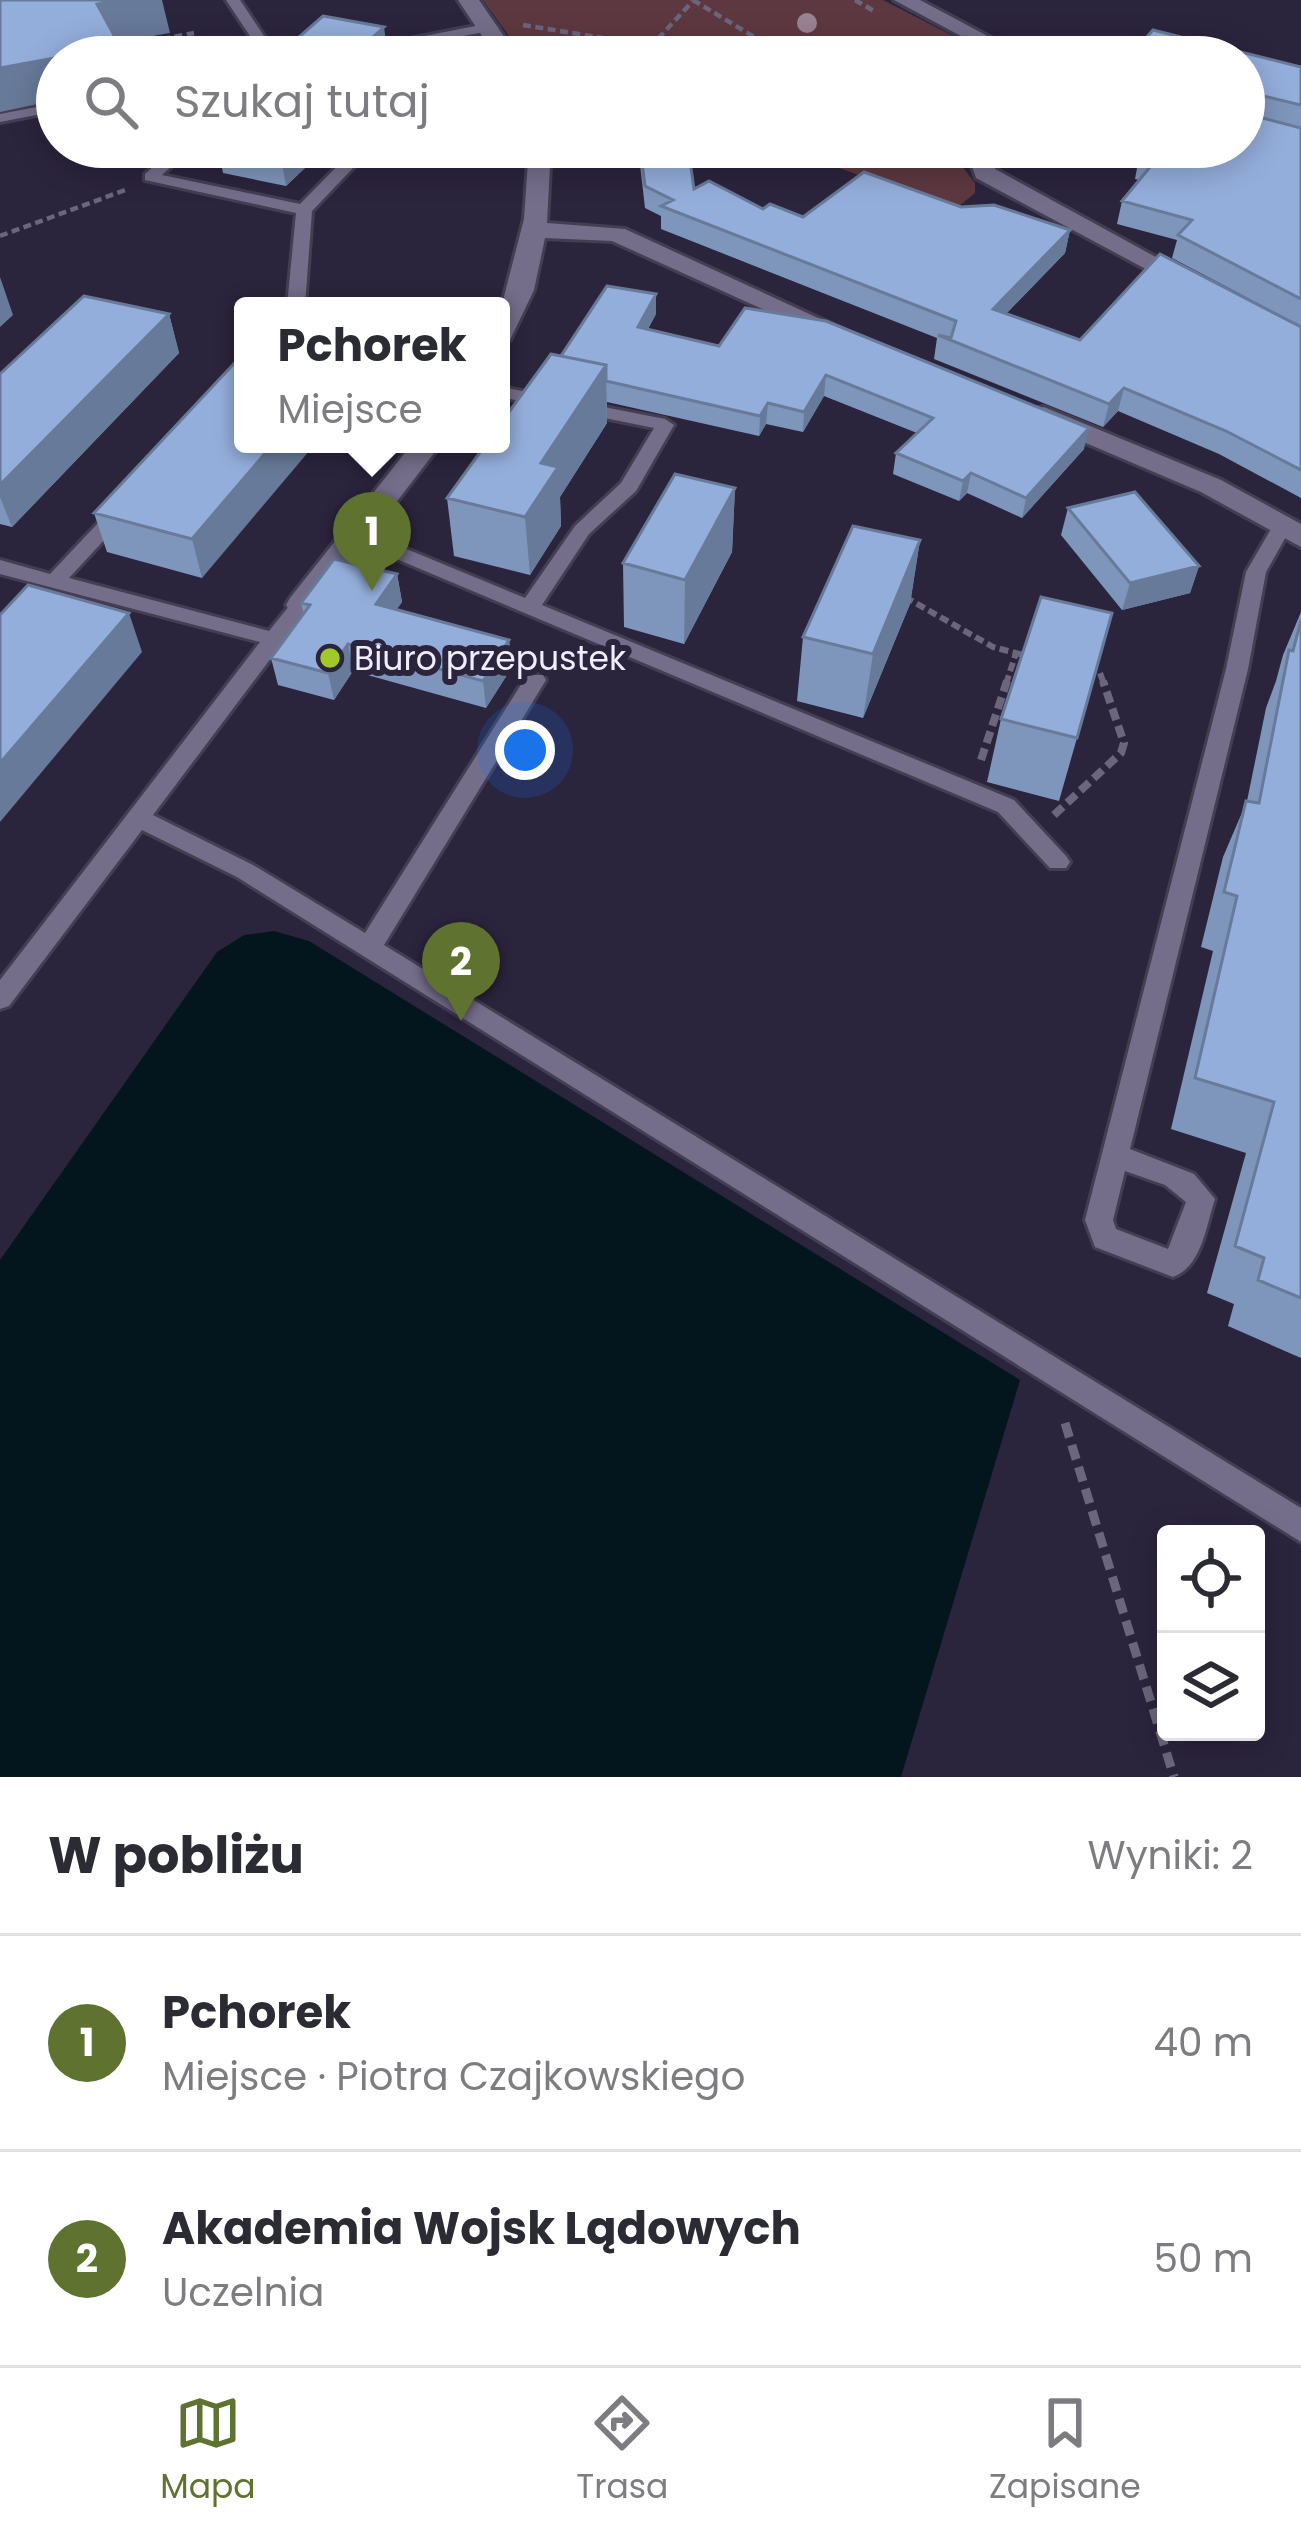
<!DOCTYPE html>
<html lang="pl">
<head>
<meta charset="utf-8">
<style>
	body { margin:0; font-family:Poppins,sans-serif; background:#f7f7f7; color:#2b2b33 }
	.controls { position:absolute; right:36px; bottom:36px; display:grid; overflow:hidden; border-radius:12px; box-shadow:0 6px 30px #0003 }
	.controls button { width:108px; height:108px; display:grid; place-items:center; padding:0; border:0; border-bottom:3px solid #e1e1e2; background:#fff; color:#2b2b33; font:60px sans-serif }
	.you { position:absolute; left:525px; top:750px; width:42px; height:42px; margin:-30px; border:9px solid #fff; border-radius:50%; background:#1a73e8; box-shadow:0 0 0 18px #1a73e833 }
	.badge { display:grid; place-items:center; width:78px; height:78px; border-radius:50%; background:#60722f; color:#fff; font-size:39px; font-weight:700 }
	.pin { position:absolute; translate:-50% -99px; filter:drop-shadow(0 3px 6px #0008) }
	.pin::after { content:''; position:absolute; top:63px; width:42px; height:36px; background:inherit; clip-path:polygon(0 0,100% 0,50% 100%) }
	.popup { position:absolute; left:234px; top:297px; width:276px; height:156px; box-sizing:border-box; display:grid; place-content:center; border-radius:12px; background:#fff; filter:drop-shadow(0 3px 9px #0005); font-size:39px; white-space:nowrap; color:#7c7c81 }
	.popup b { font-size:45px; color:#2b2b33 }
	.popup::after { content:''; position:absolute; left:50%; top:100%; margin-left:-24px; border:24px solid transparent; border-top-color:#fff }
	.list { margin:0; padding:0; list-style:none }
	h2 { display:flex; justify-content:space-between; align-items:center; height:156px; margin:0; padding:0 48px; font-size:51px }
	h2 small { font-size:39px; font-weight:400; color:#7c7c81 }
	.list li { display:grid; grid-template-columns:78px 1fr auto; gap:36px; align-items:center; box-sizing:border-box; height:216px; padding:0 48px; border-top:3px solid #e1e1e2 }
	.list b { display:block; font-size:45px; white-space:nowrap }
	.list p { margin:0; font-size:39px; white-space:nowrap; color:#7c7c81 }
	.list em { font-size:39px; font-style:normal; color:#7c7c81 }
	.icon { flex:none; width:66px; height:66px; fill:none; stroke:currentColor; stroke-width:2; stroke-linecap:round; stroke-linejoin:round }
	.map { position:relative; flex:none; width:1301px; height:1777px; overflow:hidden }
	.search { position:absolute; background:#fff; box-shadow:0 6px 30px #0003; left:36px; right:36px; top:36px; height:132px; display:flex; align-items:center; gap:30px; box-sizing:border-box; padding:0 42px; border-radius:66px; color:#7c7c81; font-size:45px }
	.sheet { height:588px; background:#fff }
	nav { display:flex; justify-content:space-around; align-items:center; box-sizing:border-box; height:168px; border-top:3px solid #e1e1e2; background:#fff; font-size:33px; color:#7c7c81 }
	nav a { display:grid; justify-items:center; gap:6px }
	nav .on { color:#60722f }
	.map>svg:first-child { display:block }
</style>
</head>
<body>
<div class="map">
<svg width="1301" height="1777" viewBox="0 0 1301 1777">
	<rect width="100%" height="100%" fill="#2b243d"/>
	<path fill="#5e3841" d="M483,0h400l111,57h-470z
		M838,147h130l-10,14 17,22v10l-22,18 -116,-44 14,-11z"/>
	<path fill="#04161d" d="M274,931l35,10 711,439 -119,397h-901v-517l217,-308 27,-17z"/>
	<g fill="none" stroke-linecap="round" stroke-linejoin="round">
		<defs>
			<path id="service" d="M226,0h14l38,57h-14z
				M491,23l7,4 -2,3 -148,27h-31z
				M57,103v8l-57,11v-8z
				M175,147h17l-30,28 138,29 56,-57h17l-61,64 -7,95h-18l9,-93 -151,-33v-6z
				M501,387l164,32 9,6 -38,66 -47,43 -47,71 472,195 52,56 4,6 -4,6h-16l-52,-56 -649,-273v-8h14l162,67 50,-72 46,-43 33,-55 -153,-31z
				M122,503l10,6 -3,4 -60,65 200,53 25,-31 7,-2 10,7 -158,210 100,50 112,68 162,-258h16l3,5 -162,265 917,563v34l-1064,-665 -95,-47 -133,176 -9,3v-29l260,-338 -260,-68v-14l50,14 65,-69z
				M1282,520l10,6 -26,46 -18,97 -118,480 64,25 21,25c-9,27 -13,67 -42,78l-78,-30 -10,-27 141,-551 20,-97 29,-50zM1125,1171l40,14 21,17 -18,47 -52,-20 -3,-9z"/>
			<path id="minor" d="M458,0h21l39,57h-22z
				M894,0h26l107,57h-27z
				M529,147h22l-4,76 78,6 230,106 -4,6h-18l-221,-100 -67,-3 -11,52 -24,50 -9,2v-34l23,-89z
				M977,147h23l-8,12 3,10 210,115 -13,8 -9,-3 -207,-111 -7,-20z
				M1044,407l177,73 80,44v23l-100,-55 -167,-71 -4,-6 4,-6z
				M412,444h29l-129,168h-22l-4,-7 4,-7z"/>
		</defs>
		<use href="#service" stroke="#443e53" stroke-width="6"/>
		<use href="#minor" stroke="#443e53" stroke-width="6"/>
		<path stroke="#6c667c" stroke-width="4.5" stroke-dasharray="8 4.5" stroke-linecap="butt" d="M693,0l86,52
			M855,0l19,11
			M523,25l129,21 149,11
			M113,48l81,-15
			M641,57l52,-56
			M0,236l128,-47"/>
		<path stroke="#6c667c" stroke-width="6" stroke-dasharray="9 4.5" stroke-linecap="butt" d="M905,597l88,50 38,10
			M1087,670l13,3 4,11
			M1006,684l10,-31"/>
		<path stroke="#6c667c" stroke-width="8" stroke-dasharray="12 6" stroke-linecap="butt" d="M981,760l26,-79
			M1054,815l67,-62 3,-10 -21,-62"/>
		<path stroke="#6c667c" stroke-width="9" stroke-dasharray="15 8" stroke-linecap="butt" d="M1065,1423l109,354"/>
		<use href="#service" fill="#756e8b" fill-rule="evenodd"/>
		<use href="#minor" fill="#756e8b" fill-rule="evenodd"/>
	</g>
	<circle fill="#9a8392" cx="807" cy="23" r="10"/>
	<path fill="#7f96bc" d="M1244,57l57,10v259l-129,-68 5,-18 -60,-16 5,-23 17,-21 -4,-1 2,-11 -18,-6 3,-15h122z
		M218,147h109l-41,39 -63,-13z
		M638,147h50l6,42 69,20 40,8 158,-10 109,23 -5,23 -59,61 74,26 221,-13v171l-82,-44 -101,-43 -15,16 -169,-68 3,-21 -276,-109v-13l-16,-8z
		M169,314l10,39 -167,174 -12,-3v-150z
		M656,314l-8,15 71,17 365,103 -62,69 -55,-25 -8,8 -66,-27 3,-21 21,-20 -93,-37 -21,36 -37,-8 -7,12 -152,-34v21l-47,74 1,29 -31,49 -76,-19 -7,-58 114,-142z
		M243,354l-41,224 -95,-26 -13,-39z
		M735,488l-3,64 -48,92 -60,-17 -1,-64z
		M1068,508l131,58 -9,27 -68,17 -61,-75z
		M920,540l-10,64 -47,114 -66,-17 6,-64z
		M397,574l5,28 -6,8 113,30 3,27 -26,41 -133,-37 -19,29 -56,-15 -7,-27 33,-44 -3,-11z
		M1301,612v746l-73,-32 6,-22 -27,-11 39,-140 -75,-24 42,-178 -12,-4 22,-90 24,-56 19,-93 10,-27 7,-26z
		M1001,719l76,19 -18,63 -72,-19z"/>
	<path fill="#687a99" d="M119,0h43l8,33 -63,11 -10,-40z
		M384,27l4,30h-37z
		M120,46l3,11h-64z
		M57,57v43l-57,12v-44z
		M279,147h48l-41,39z
		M1070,230l-5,23 -77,79 5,-23z
		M0,277l13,38 -13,12z
		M656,294v20l-18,33v-20z
		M169,314l10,39 -167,174 -12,-30v-12z
		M606,365l1,58 -47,74 1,29 -31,49 -5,-58 16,-54z
		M826,375l-2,21 -21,36 1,-20z
		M1124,388l-6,23 -15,16 6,-23z
		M768,403l-2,21 -7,12 1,-20z
		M1089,428l-5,21 -62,69 4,-20z
		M273,444h42l-113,134 -10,-39z
		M971,473l-4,20 -8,8 4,-20z
		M735,488l-3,64 -48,92 1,-64z
		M920,540l-10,64 -47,114 10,-64z
		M1199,566l-9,27 -68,17 8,-27z
		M397,574l5,28 -21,30 -5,-28z
		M129,613l13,39 -142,170v-59z
		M509,640l3,27 -26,41 -3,-27z
		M348,644l5,27 -19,29 -6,-27z"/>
	<path fill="#94aedb" stroke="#687a99" stroke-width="3" d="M0,0h119l-22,4 23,42 -120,22z
		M323,16l61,11 -33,30h-75z
		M1153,30l148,37v38l-50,-12 -5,4 1,17 54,14v171l-123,-64 14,-15 -70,-19 33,-40 -15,-4 8,-10h96v-90h-115z
		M640,147h48l6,42 15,-8 54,28 7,-5 33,13 61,-45 97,35 33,-2 76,25 -77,79 87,31 80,-86 141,73v143l-75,-39 -102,-43 -15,16 -171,-69 13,3 5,-17 -295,-115 12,-6 -28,-14z
		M607,286l49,8 -18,33 81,19 26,-38 81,13 263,107 -63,70 -55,-25 -8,8 -67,-28 37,-35 -107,-43 -22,37 -36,-9 -8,13 -154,-35v-16l-45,-9z
		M84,296l85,18 -169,171v-111z
		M243,354v90h30l-81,95 -98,-26z
		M551,354l55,11 -65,98 17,4 -33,50 -78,-19 39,-54h15v-21z
		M675,474l60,14 -50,92 -62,-17z
		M1135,492l64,74 -69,17 -62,-75z
		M853,526l67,14 -47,114 -70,-17z
		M334,559l63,15 -21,30 133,36 -26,41 -135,-37 -20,29 -57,-15 39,-53 -9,-2z
		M28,585l101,28 -129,150v-148z
		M1041,597l71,16 -35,125 -76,-19z
		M1301,620v678l-43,-18 6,-22 -29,-12 39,-144 -79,-24 42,-182 -13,-4 22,-91 13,2 30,-153 4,1z"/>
	<circle fill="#a1c92a" stroke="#2b243d" stroke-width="4.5" cx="330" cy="658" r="12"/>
	<g text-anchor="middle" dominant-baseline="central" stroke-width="12" stroke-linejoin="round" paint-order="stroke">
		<g font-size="33" fill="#f0edfd" stroke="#2b243d" text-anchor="start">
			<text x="354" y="658">Biuro przepustek</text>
		</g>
	</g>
</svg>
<div class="controls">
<button><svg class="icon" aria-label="locate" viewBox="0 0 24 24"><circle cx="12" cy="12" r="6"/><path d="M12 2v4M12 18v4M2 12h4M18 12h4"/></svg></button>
<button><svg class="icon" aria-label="layers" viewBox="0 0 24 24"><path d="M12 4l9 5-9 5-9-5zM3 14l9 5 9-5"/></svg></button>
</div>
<div class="you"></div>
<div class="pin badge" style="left:372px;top:591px">1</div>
<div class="popup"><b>Pchorek</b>Miejsce</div>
<div class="pin badge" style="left:461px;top:1021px">2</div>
<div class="search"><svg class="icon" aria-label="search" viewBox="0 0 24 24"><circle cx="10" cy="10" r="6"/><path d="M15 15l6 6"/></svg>Szukaj tutaj</div>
</div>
<section class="sheet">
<h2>W pobliżu<small>Wyniki: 2</small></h2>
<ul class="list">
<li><span class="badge">1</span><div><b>Pchorek</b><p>Miejsce · Piotra Czajkowskiego</p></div><em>40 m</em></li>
<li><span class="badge">2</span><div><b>Akademia Wojsk Lądowych</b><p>Uczelnia</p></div><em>50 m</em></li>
</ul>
</section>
<nav>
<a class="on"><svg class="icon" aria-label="map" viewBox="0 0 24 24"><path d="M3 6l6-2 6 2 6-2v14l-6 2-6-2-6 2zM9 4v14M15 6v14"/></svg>Mapa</a>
<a><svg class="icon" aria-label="directions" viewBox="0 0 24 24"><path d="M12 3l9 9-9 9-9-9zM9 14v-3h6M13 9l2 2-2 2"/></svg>Trasa</a>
<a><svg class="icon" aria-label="saved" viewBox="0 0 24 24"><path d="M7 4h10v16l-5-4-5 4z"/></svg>Zapisane</a>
</nav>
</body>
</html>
